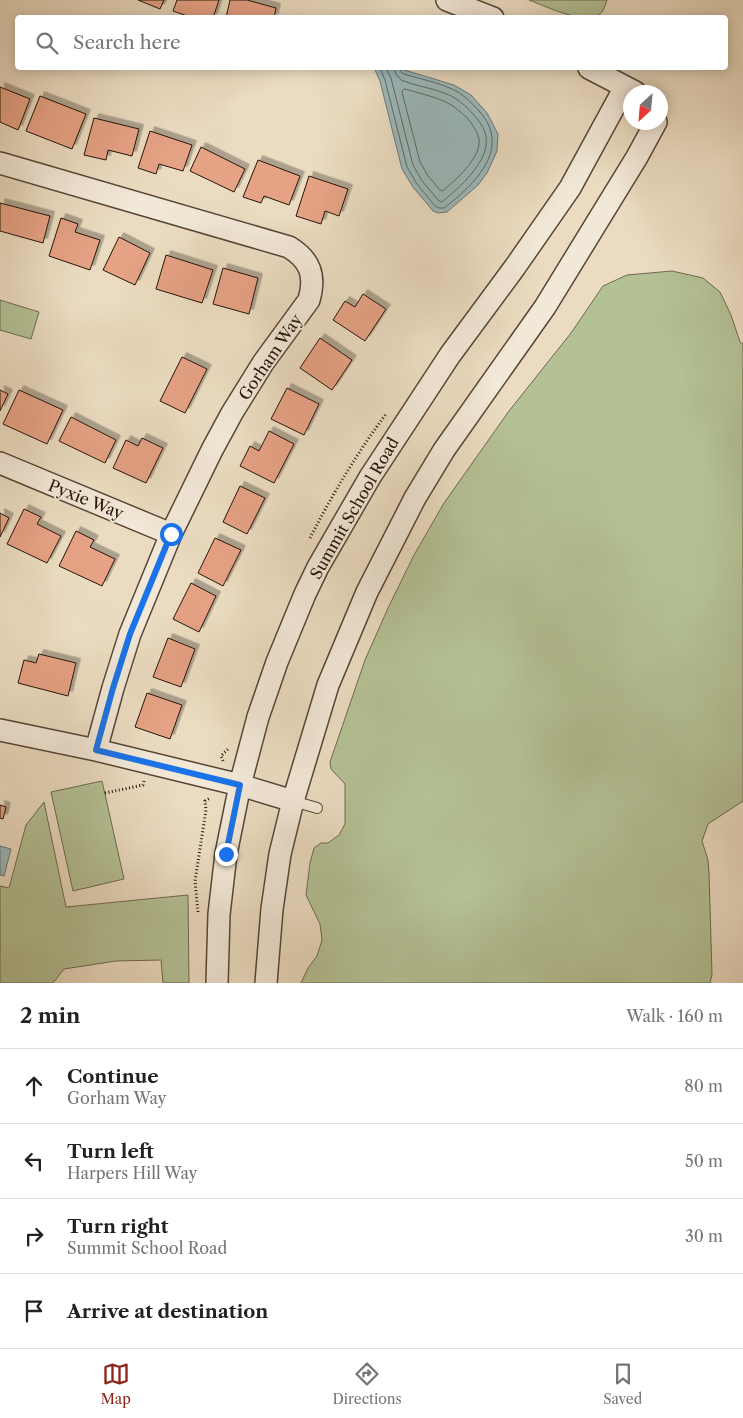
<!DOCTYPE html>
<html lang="en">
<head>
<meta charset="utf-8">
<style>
	body { margin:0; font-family:"Libre Caslon Text",serif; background:#f2f2f2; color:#222 }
	.compass { position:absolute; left:623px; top:85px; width:45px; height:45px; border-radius:50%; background:#fff; box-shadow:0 2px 12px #0003; rotate:206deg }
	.stop { position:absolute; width:15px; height:15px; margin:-11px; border:4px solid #1a73e8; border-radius:50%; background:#fff }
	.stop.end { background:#1a73e8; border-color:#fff; box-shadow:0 1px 5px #0008 }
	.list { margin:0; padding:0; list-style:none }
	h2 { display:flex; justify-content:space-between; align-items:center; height:65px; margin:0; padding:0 20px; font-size:21px }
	h2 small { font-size:16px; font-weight:400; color:#767676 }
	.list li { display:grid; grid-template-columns:32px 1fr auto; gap:15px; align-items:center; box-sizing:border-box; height:75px; padding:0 20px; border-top:1px solid #e0e0e0 }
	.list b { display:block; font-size:19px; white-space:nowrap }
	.list p { margin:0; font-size:16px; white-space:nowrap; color:#767676 }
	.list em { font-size:16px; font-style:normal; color:#767676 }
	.icon { flex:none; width:28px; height:28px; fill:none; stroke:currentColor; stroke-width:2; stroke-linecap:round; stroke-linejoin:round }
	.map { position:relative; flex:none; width:743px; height:983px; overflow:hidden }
	.search { position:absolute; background:#fff; box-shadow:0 2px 12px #0003; left:15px; right:15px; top:15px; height:55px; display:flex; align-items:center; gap:12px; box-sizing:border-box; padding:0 18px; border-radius:5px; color:#767676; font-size:19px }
	.sheet { height:365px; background:#fff }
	nav { display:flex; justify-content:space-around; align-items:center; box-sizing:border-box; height:70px; border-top:1px solid #e0e0e0; background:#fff; font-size:14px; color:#767676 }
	nav a { display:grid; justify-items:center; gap:2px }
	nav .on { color:#8f2418 }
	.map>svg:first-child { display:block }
</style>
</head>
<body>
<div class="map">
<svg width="743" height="983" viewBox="0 0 743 983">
	<defs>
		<filter id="shadow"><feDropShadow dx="4.5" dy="-4.5" stdDeviation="0" flood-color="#0004"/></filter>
	</defs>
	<rect width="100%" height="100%" fill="#ebdcc1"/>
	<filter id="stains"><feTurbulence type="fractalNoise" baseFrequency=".004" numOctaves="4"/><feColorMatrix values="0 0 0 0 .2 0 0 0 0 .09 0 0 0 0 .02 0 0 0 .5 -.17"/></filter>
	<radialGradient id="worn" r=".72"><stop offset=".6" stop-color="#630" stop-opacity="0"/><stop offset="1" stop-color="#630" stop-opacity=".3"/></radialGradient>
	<path fill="#b4c195" stroke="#6d6a50" d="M529,0h78c-2,5 -3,11 -7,14 -14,12 -55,-8 -71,-14z
		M672,271l31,7 17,14 11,23 9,27 3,2v457l-35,23 -6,17 6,19 1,13 3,102 -2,8h-409l7,-15 9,-12 5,-16 -2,-16 -14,-29 4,-32 4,-15 7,-5h7l11,-8 6,-11v-40l-14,-15 -1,-7 35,-102 23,-52 26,-53 30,-52 65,-92 62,-78 32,-47 24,-11z
		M0,300l39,12 -8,27 -31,-9z
		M102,781l22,98 -51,12 -22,-99z
		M44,802l22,105 122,-12 1,88h-26l-2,-23 -45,1 -52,8 -11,14h-53v-97l9,2 17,-63z"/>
	<path fill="#9bb9bc" stroke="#6c7775" d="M376,68h22l56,17 17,10 16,18 11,21 -1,17 -10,22 -9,12 -31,27 -9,1 -5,-2 -20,-24 -11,-18 -22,-88 -5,-11z
		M0,846l11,3 -7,27 -4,-1z"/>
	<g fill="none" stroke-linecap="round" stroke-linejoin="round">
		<path stroke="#606664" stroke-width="1" d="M380,68l5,12 22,87 10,17 18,22 4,2h5c30,-23 69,-60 35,-97 -8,-9 -16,-17 -27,-22 -15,-7 -32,-10 -48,-15l-3,-2v-4
			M386,68l5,10 22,87 9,16 17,20 3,1c17,-14 48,-41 44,-65 -1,-8 -8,-18 -13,-23 -7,-8 -15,-15 -24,-19 -16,-7 -33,-9 -48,-15l-5,-6 -2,-6
			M405,89c13,4 28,7 41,13 8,4 15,10 21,16 5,5 10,14 12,21 3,18 -24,42 -37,52l-2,-1 -12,-14 -8,-14 -18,-70 1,-2z"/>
	</g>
	<path fill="#e6a285" stroke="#26140b" filter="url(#shadow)" d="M138,0h26l-4,9z
		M177,0h42l-6,18h-20l-20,-7z
		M230,0h17l29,8 -2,10h-48z
		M0,87l30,12 -12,31 -18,-8z
		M40,96l46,18 -14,35 -46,-18z
		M94,118l45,11 -7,27 -24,-6 -2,10 -22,-5z
		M150,131l42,14 -9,26 -24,-7 -3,10 -18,-6z
		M201,147l44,22 -11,23 -44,-21z
		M258,160l42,16 -11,29 -25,-9 -3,7 -18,-6z
		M309,176l39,13 -9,27 -14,-5 -4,13 -25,-8z
		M0,203l50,13 -7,27 -43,-12z
		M61,218l17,6 -3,8 25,8 -10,30 -41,-14z
		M119,237l31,16 -15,32 -32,-15z
		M166,255l47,15 -11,33 -46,-14z
		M223,268l35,10 -9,36 -36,-10z
		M363,294l23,15 -21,32 -32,-21 12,-19 10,6z
		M320,338l32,22 -20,30 -32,-22z
		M182,357l25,12 -22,44 -25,-12z
		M287,388l32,16 -15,31 -33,-16z
		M0,390l8,4 -8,17z
		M19,390l44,20 -16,34 -44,-20z
		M71,417l45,23 -11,23 -46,-22z
		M269,431l25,13 -20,39 -34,-17 10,-20 9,5z
		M142,438l21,10 -17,35 -33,-15 13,-28 12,6z
		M240,486l25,12 -18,36 -24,-12z
		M24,509l17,8 -4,7 24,12 -14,27 -40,-19z
		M0,513l9,5 -9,19z
		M76,531l18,9 -4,7 25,12 -13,27 -43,-20z
		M215,538l26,12 -18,36 -25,-13z
		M191,583l25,13 -17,36 -26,-13z
		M168,638l27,11 -14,38 -28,-10z
		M39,654l37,9 -8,33 -50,-13 6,-23 12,3z
		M147,693l35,12 -12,34 -35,-12z
		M0,805l6,2 -3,12 -3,-1z"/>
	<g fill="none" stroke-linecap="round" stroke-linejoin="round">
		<defs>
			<path id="lane" d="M293,801l24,7"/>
			<path id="street" d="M447,0l46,18
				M589,68l46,24
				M0,163l289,84c21,13 27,28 20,53l-46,63 -31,50 -20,37 -41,84 -41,100 -17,54 -17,62
				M0,463l171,71
				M0,730l96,20 144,35 53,16
				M217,983l2,-69 7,-60 14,-69 18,-68 19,-55 28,-68 13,-27 52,-90 80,-122 65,-88 55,-79 55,-101
				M266,983l6,-74 8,-55 13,-53 35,-116 39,-93 48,-94 29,-48 101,-143 92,-150 19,-35"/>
		</defs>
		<use href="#lane" stroke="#574638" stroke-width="12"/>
		<use href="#street" stroke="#574638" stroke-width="24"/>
		<path stroke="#26140b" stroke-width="3" stroke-dasharray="1 2.5" stroke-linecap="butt" d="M310,538c22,-43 47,-85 76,-124
			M223,761l-2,-5 7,-7
			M105,793l38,-8 1,-4
			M198,912l-3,-31 11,-71 -1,-9 5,-3"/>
		<use href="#lane" stroke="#f2e8d7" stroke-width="10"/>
		<use href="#street" stroke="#f2e8d7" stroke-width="21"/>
	</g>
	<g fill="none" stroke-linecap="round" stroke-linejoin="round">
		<path stroke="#1a73e8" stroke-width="6" d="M171,534l-41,100 -17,54 -17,62 144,35 -14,69"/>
	</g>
	<g text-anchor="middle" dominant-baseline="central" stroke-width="4" stroke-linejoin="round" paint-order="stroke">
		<g font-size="16" fill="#26140b" stroke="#f2e8d7">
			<text transform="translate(270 357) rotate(-56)">Gorham Way</text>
			<text transform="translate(86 499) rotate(22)">Pyxie Way</text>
			<text transform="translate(354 508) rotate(-60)">Summit School Road</text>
		</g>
	</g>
	<rect width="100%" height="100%" filter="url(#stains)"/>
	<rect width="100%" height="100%" fill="url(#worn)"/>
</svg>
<svg class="compass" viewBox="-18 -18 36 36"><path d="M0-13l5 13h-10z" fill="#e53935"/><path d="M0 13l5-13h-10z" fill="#767676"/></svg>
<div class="stop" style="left:171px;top:534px"></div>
<div class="stop end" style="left:226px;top:854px"></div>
<div class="search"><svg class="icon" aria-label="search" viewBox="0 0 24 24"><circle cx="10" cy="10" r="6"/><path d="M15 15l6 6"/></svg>Search here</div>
</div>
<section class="sheet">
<h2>2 min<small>Walk · 160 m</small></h2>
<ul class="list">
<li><svg class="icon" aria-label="ahead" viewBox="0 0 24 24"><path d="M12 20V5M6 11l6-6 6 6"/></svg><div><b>Continue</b><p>Gorham Way</p></div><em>80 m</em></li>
<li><svg class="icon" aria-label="left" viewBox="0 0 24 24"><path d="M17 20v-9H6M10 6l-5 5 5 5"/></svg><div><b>Turn left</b><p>Harpers Hill Way</p></div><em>50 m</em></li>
<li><svg class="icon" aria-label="right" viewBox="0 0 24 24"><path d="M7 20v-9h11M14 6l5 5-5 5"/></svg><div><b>Turn right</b><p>Summit School Road</p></div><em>30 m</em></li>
<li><svg class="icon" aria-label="arrive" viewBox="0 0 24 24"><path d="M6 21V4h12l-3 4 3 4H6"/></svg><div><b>Arrive at destination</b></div></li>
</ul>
</section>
<nav>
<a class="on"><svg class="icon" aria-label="map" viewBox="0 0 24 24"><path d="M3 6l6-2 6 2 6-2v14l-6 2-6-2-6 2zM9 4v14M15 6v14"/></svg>Map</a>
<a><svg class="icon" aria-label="directions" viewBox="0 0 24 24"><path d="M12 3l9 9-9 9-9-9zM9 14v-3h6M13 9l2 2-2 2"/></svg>Directions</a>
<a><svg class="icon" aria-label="saved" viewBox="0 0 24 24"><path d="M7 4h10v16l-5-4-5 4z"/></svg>Saved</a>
</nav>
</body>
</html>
